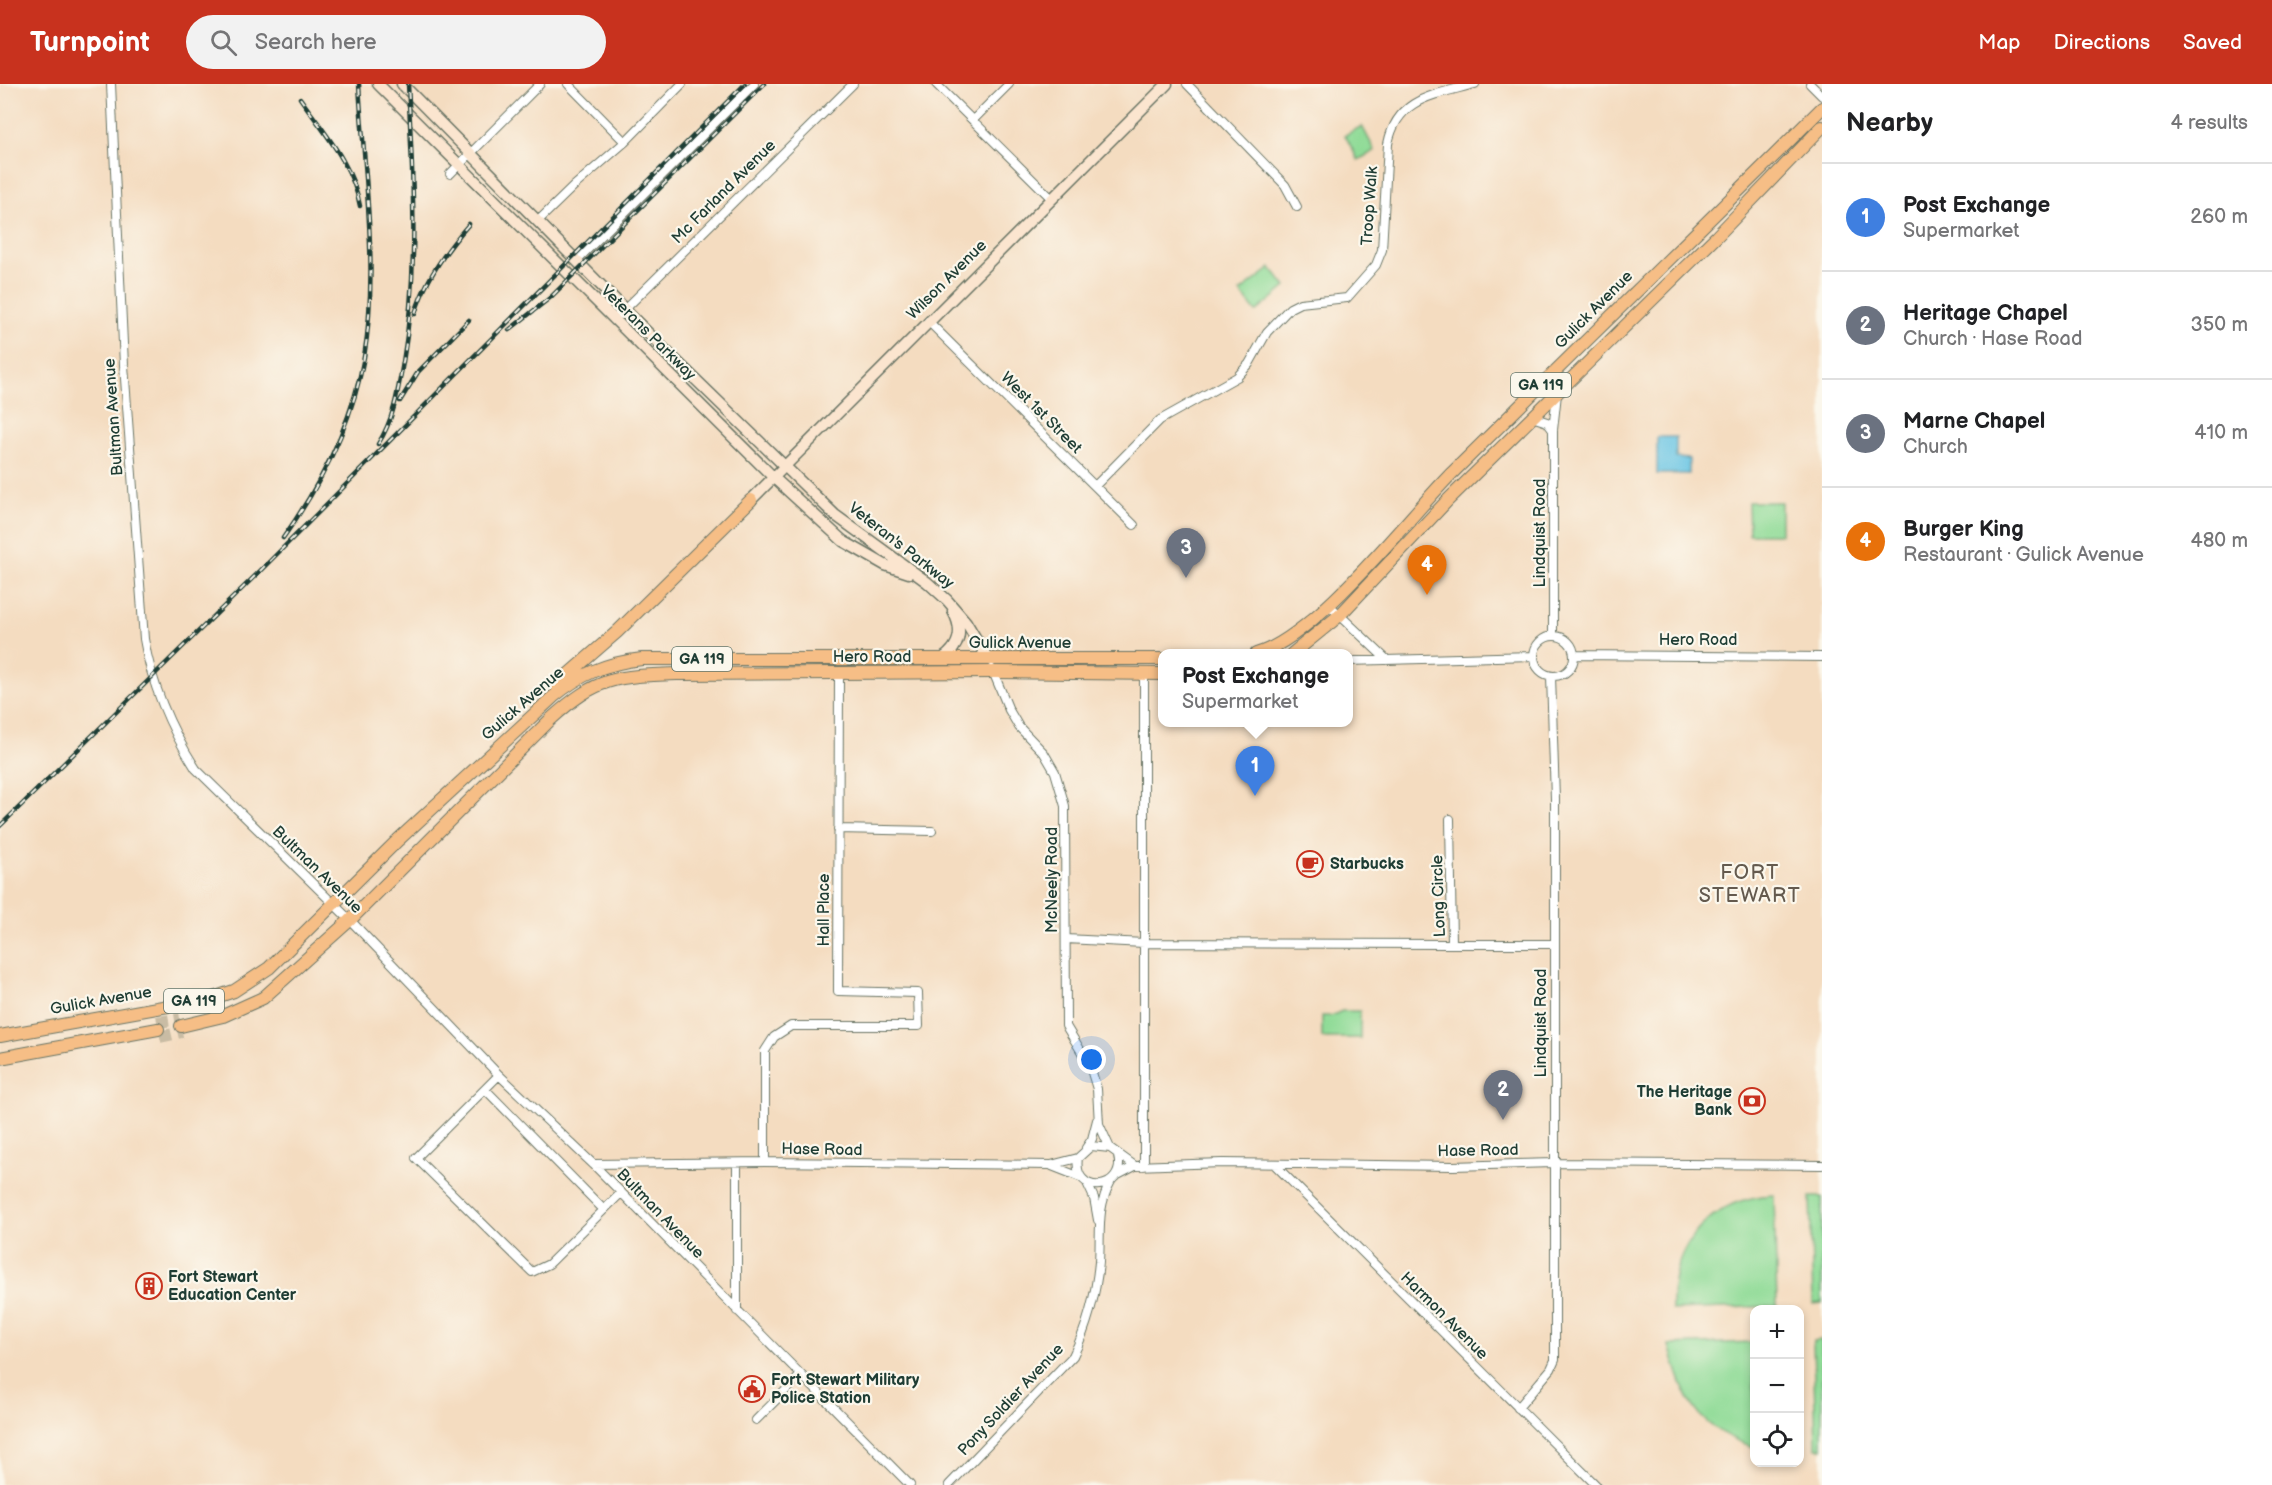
<!DOCTYPE html>
<html lang="en">
<head>
<meta charset="utf-8">
<style>
	body { margin:0; font-family:"Balsamiq Sans",sans-serif; background:#f2f2f2; color:#202124 }
	.controls { position:absolute; right:18px; bottom:18px; display:grid; overflow:hidden; border-radius:12px; box-shadow:0 3px 9px #0003 }
	.controls button { width:54px; height:54px; display:grid; place-items:center; padding:0; border:0; border-bottom:2px solid #e0e0e0; background:#fff; color:#202124; font:30px sans-serif }
	.you { position:absolute; left:1092px; top:976px; width:21px; height:21px; margin:-15px; border:4px solid #fff; border-radius:50%; background:#1a73e8; box-shadow:0 0 0 9px #1a73e833 }
	.badge { display:grid; place-items:center; width:39px; height:39px; border-radius:50%; background:#c8321e; color:#fff; font-size:20px; font-weight:700 }
	.pin { position:absolute; translate:-50% -50px; filter:drop-shadow(0 2px 3px #0008) }
	.pin::after { content:''; position:absolute; top:32px; width:21px; height:18px; background:inherit; clip-path:polygon(0 0,100% 0,50% 100%) }
	.popup { position:absolute; left:1158px; top:565px; width:195px; height:78px; box-sizing:border-box; display:grid; place-content:center; border-radius:12px; background:#fff; filter:drop-shadow(0 2px 4px #0005); font-size:20px; white-space:nowrap; color:#757577 }
	.popup b { font-size:22px; color:#202124 }
	.popup::after { content:''; position:absolute; left:50%; top:100%; margin-left:-12px; border:12px solid transparent; border-top-color:#fff }
	.list { margin:0; padding:0; list-style:none }
	h2 { display:flex; justify-content:space-between; align-items:center; height:78px; margin:0; padding:0 24px; font-size:26px }
	h2 small { font-size:20px; font-weight:400; color:#757577 }
	.list li { display:grid; grid-template-columns:39px 1fr auto; gap:18px; align-items:center; box-sizing:border-box; height:108px; padding:0 24px; border-top:2px solid #e0e0e0 }
	.list b { display:block; font-size:22px; white-space:nowrap }
	.list p { margin:0; font-size:20px; white-space:nowrap; color:#757577 }
	.list em { font-size:20px; font-style:normal; color:#757577 }
	.icon { flex:none; width:33px; height:33px; fill:none; stroke:currentColor; stroke-width:2; stroke-linecap:round; stroke-linejoin:round }
	.map { position:relative; flex:none; width:1822px; height:1401px; overflow:hidden }
	header { display:flex; align-items:center; gap:36px; box-sizing:border-box; height:84px; padding:0 30px; background:#c8321e; color:#fff }
	header strong { font-size:28px }
	nav { display:flex; gap:33px; margin-inline-start:auto; font-size:21px }
	.search { width:420px; height:54px; background:#f2f2f2; display:flex; align-items:center; gap:15px; box-sizing:border-box; padding:0 21px; border-radius:33px; color:#757577; font-size:22px }
	main { display:flex }
	aside { flex:1; background:#fff }
	.map>svg:first-child { display:block }
</style>
</head>
<body>
<header>
<strong>Turnpoint</strong>
<div class="search"><svg class="icon" aria-label="search" viewBox="0 0 24 24"><circle cx="10" cy="10" r="6"/><path d="M15 15l6 6"/></svg>Search here</div>
<nav><a>Map</a><a>Directions</a><a>Saved</a></nav>
</header>
<main>
<div class="map">
<svg width="1822" height="1401" viewBox="0 0 1822 1401">
	<rect width="100%" height="100%" fill="#fbf7ec"/>
	<filter id="ink" filterUnits="userSpaceOnUse"><feTurbulence type="fractalNoise" baseFrequency=".0167" numOctaves="2"/><feDisplacementMap in="SourceGraphic" scale="12" xChannelSelector="R" yChannelSelector="G"/><feConvolveMatrix kernelMatrix="1 2 1 2 8 2 1 2 1" color-interpolation-filters="sRGB"/></filter>
	<filter id="wash" filterUnits="userSpaceOnUse"><feTurbulence type="fractalNoise" baseFrequency=".008" numOctaves="4" result="noise"/><feDisplacementMap in="SourceGraphic" scale="24" xChannelSelector="R" yChannelSelector="G"/><feGaussianBlur stdDeviation="1.35" result="paint"/><feColorMatrix in="noise" values="0 0 0 0 0 0 0 0 0 0 0 0 0 0 0 0 0 1.4 0 .05"/><feComposite in="paint" operator="in"/></filter>
	<g filter="url(#wash)">
		<rect width="100%" height="100%" fill="#f4dcc0"/>
		<path fill="#90db97" stroke="#588c66" stroke-width="1.5" d="M1362,42l13,25 -17,9 -13,-25z
			M1271,184l15,19 -30,25 -16,-20z
			M1748,418h33v32h-32z
			M1342,927h18v27h-38v-22h9z
			M1774,1111l3,111 -105,4c-2,-63 37,-112 102,-115z
			M1810,1113h12v106l-9,1z
			M1822,1256v108h-6l-3,-107z
			M1754,1258v105c-58,-19 -69,-46 -85,-102z"/>
		<path fill="#66c4e4" stroke="#42808c" stroke-width="1.5" d="M1657,353h19v21l13,1v15h-32z"/>
	</g>
	<g filter="url(#ink)">
		<g fill="none" stroke-linecap="round" stroke-linejoin="round">
			<path stroke="#c9bca4" stroke-width="12" stroke-dasharray="12 6" stroke-linecap="butt" d="M157,938l23,-3
				M160,953l22,-5"/>
			<defs>
				<path id="street" d="M111,0l13,281 20,274c8,48 26,89 52,130l154,151 149,155 94,89 317,321
					M568,0l57,58
					M936,0l115,114
					M1187,0l98,101 12,22
					M1810,0l12,12
					M973,36l36,-36
					M450,90l90,-90
					M538,137l36,-35 51,-44 57,-58
					M577,176l177,-176
					M614,236l239,-236
					M928,237l206,204
					M1532,333l15,5 6,8
					M1095,402l65,-66 77,-43 12,-13 18,-32 23,-24 10,-5 47,-5 29,-33 6,-15 6,-106c9,-47 47,-49 87,-60
					M1328,520l59,56
					M1553,552v-206l4,-36
					M1534 572a20 20 0 1 1 40 0a20 20 0 1 1-40 0Z
					M1574,571l248,2
					M1348,577l186,-5
					M992,585l17,41 10,17 25,26 11,19 10,34 1,220 24,40 7,23 2,35 11,24
					M1144,591v491
					M1450,735l2,125h103
					M838,745l94,2
					M1066,855l78,4 308,1
					M499,991l-14,14 119,121
					M485,1005l-69,69 116,114 17,-8 71,-70
					M1086,1064l6,-9 5,-19
					M1118,1072c9,36 -46,41 -40,2l13,-12 19,2 25,18
					M765,1078v-111l9,-14 17,-11h128l-1,-33 -80,-2 1,-318
					M593,1080l172,-2 286,3 27,-7
					M1275,1081l321,320
					M1052,1082l28,11
					M1116,1092l19,-10 87,-3 231,3 101,-3 268,2
					M1087,1099l7,15 4,22
					M737,1227v-147
					M1518,1324l33,-39 4,-9v-561l-4,-123
					M756,1336l45,-45
					M949,1401l124,-129c14,-29 23,-62 26,-94 2,-29 -3,-54 12,-81"/>
				<path id="secondary" d="M378,0l395,393 70,64 42,24 24,8
					M402,0l253,256 180,175 92,67 20,18 19,22 22,37
					M751,416l416,-416
					M942,575c18,-12 22,-28 11,-48"/>
				<path id="primary" d="M1256,570c60,-17 149,-133 195,-180 123,-122 248,-243 371,-366
					M1292,570l48,-39 108,-115 268,-263 106,-110
					M556,601l61,-53 134,-132
					M181,942l42,-10 40,-18 87,-78 201,-201c46,-42 65,-43 126,-45l317,-2 168,2
					M0,952l213,-38 21,-7 35,-23 129,-128 155,-143c27,-23 53,-34 89,-38h520
					M0,974l158,-29"/>
			</defs>
			<use href="#street" stroke="#6a7565" stroke-width="10"/>
			<use href="#secondary" stroke="#6a7565" stroke-width="13"/>
			<use href="#primary" stroke="#6a7565" stroke-width="14"/>
			<use href="#street" stroke="#fff" stroke-width="8"/>
			<use href="#secondary" stroke="#fbe5cf" stroke-width="10"/>
			<use href="#primary" stroke="#f6be86" stroke-width="12"/>
			<defs>
				<path id="rail" d="M300,14c23,33 53,67 60,108
					M415,230c10,-34 31,-64 54,-90
					M509,246l42,-33 213,-213
					M400,317l18,-29 51,-52
					M378,360c16,-25 20,-53 25,-82 16,-93 10,-184 5,-278
					M283,454c39,-55 69,-114 81,-181 15,-87 0,-185 -5,-273
					M0,742l260,-255 485,-487"/>
			</defs>
			<use href="#rail" stroke="#1f3d34" stroke-width="4.5"/>
			<use href="#rail" stroke="#fbf7ec" stroke-width="2" stroke-dasharray="7" stroke-linecap="butt"/>
		</g>
	</g>
	<defs>
		<symbol id="cafe-ring" viewBox="-11 -11 22 22"><circle r="9.5" fill="#fbf7ec" stroke="#c8321e" stroke-width="1.5"/><path d="M-5.5-4.5H6V0H3Q3 3.5 0 3.5H-2.5Q-5.5 3.5-5.5 0ZM3-3.2v2h1.7v-2ZM-6 4.5H4V6H-6Z" fill="#c8321e"/></symbol>
		<symbol id="bank-ring" viewBox="-11 -11 22 22"><circle r="9.5" fill="#fbf7ec" stroke="#c8321e" stroke-width="1.5"/><path d="M-6-4H6V4H-6ZM0-2.3a2.3 2.3 0 1 0 0 4.6a2.3 2.3 0 1 0 0-4.6Z" fill="#c8321e"/></symbol>
		<symbol id="building-ring" viewBox="-11 -11 22 22"><circle r="9.5" fill="#fbf7ec" stroke="#c8321e" stroke-width="1.5"/><path d="M-4-6H4V6H1V3H-1V6H-4ZM-2.5-4.3h1.7v1.8h-1.7ZM.8-4.3h1.7v1.8H.8ZM-2.5-1h1.7V.8h-1.7ZM.8-1h1.7V.8H.8Z" fill="#c8321e"/></symbol>
		<symbol id="civic-ring" viewBox="-11 -11 22 22"><circle r="9.5" fill="#fbf7ec" stroke="#c8321e" stroke-width="1.5"/><path d="M-.6-6.5H3V-4.5H.6V-3L4-1V1h2V6H-6V1h2V-1L-.6-3ZM-1.2 2.5V6h2.4V2.5Z" fill="#c8321e"/></symbol>
	</defs>
	<g fill-rule="evenodd">
		<use href="#cafe-ring" x="1295" y="765" width="30" height="30"/>
		<use href="#bank-ring" x="1737" y="1002" width="30" height="30"/>
		<use href="#building-ring" x="134" y="1187" width="30" height="30"/>
		<use href="#civic-ring" x="737" y="1290" width="30" height="30"/>
	</g>
	<g text-anchor="middle" dominant-baseline="central" stroke-width="4.5" stroke-linejoin="round" paint-order="stroke">
		<g fill="#fbf7ec" stroke="#61756b" stroke-width="1.5">
			<rect x="1511" y="289" width="60" height="24" rx="4.5"/>
			<rect x="672" y="563" width="60" height="24" rx="4.5"/>
			<rect x="164" y="905" width="60" height="24" rx="4.5"/>
		</g>
		<g font-size="15" font-weight="bold" fill="#1f3d34">
			<text x="1541" y="301">GA 119</text>
			<text x="702" y="575">GA 119</text>
			<text x="194" y="917">GA 119</text>
		</g>
		<g font-size="16" fill="#1f3d34" stroke="#fbf7ec">
			<text transform="translate(724 108) rotate(-45)">Mc Farland Avenue</text>
			<text transform="translate(1370 122) rotate(-86)">Troop Walk</text>
			<text transform="translate(947 196) rotate(-45)">Wilson Avenue</text>
			<text transform="translate(1594 226) rotate(-45)">Gulick Avenue</text>
			<text transform="translate(648 249) rotate(45)">Veterans Parkway</text>
			<text transform="translate(1041 329) rotate(45)">West 1st Street</text>
			<text transform="translate(114 333) rotate(-94)">Bultman Avenue</text>
			<text transform="translate(1540 449) rotate(-90)">Lindquist Road</text>
			<text transform="translate(901 462) rotate(38)">Veteran's Parkway</text>
			<text x="1698" y="556">Hero Road</text>
			<text x="1020" y="559">Gulick Avenue</text>
			<text x="872" y="573">Hero Road</text>
			<text transform="translate(523 620) rotate(-41)">Gulick Avenue</text>
			<text transform="translate(317 786) rotate(44)">Bultman Avenue</text>
			<text transform="translate(1052 796) rotate(-90)">McNeely Road</text>
			<text transform="translate(1439 812) rotate(-92)">Long Circle</text>
			<text transform="translate(824 826) rotate(-90)">Hall Place</text>
			<text transform="translate(101 917) rotate(-10)">Gulick Avenue</text>
			<text transform="translate(1541 939) rotate(-90)">Lindquist Road</text>
			<text transform="translate(822 1066) rotate(1)">Hase Road</text>
			<text transform="translate(1478 1067) rotate(-1)">Hase Road</text>
			<text transform="translate(660 1130) rotate(46)">Bultman Avenue</text>
			<text transform="translate(1444 1232) rotate(45)">Harmon Avenue</text>
			<text transform="translate(1011 1316) rotate(-47)">Pony Soldier Avenue</text>
		</g>
		<g font-size="16" font-weight="bold" fill="#1f3d34" stroke="#fbf7ec" text-anchor="start">
			<text x="1330" y="780">Starbucks</text>
			<text x="1732" y="1008" text-anchor="end">The Heritage<tspan x="1732" dy="18">Bank</tspan></text>
			<text x="168" y="1193">Fort Stewart<tspan x="168" dy="18">Education Center</tspan></text>
			<text x="771" y="1296">Fort Stewart Military<tspan x="771" dy="18">Police Station</tspan></text>
		</g>
		<g font-size="20" letter-spacing="1.5" fill="#645a4e" stroke="#fbf7ec">
			<text x="1750" y="789">FORT<tspan x="1750" dy="23">STEWART</tspan></text>
		</g>
	</g>
</svg>
<div class="controls">
<button>+</button>
<button>−</button>
<button><svg class="icon" aria-label="locate" viewBox="0 0 24 24"><circle cx="12" cy="12" r="6"/><path d="M12 2v4M12 18v4M2 12h4M18 12h4"/></svg></button>
</div>
<div class="you"></div>
<div class="pin badge" style="left:1255px;top:712px;background:#3f7fe0">1</div>
<div class="popup"><b>Post Exchange</b>Supermarket</div>
<div class="pin badge" style="left:1503px;top:1036px;background:#6b7280">2</div>
<div class="pin badge" style="left:1186px;top:494px;background:#6b7280">3</div>
<div class="pin badge" style="left:1427px;top:511px;background:#e8710a">4</div>
</div>
<aside>
<h2>Nearby<small>4 results</small></h2>
<ul class="list">
<li><span class="badge" style="background:#3f7fe0">1</span><div><b>Post Exchange</b><p>Supermarket</p></div><em>260 m</em></li>
<li><span class="badge" style="background:#6b7280">2</span><div><b>Heritage Chapel</b><p>Church · Hase Road</p></div><em>350 m</em></li>
<li><span class="badge" style="background:#6b7280">3</span><div><b>Marne Chapel</b><p>Church</p></div><em>410 m</em></li>
<li><span class="badge" style="background:#e8710a">4</span><div><b>Burger King</b><p>Restaurant · Gulick Avenue</p></div><em>480 m</em></li>
</ul>
</aside>
</main>
</body>
</html>
